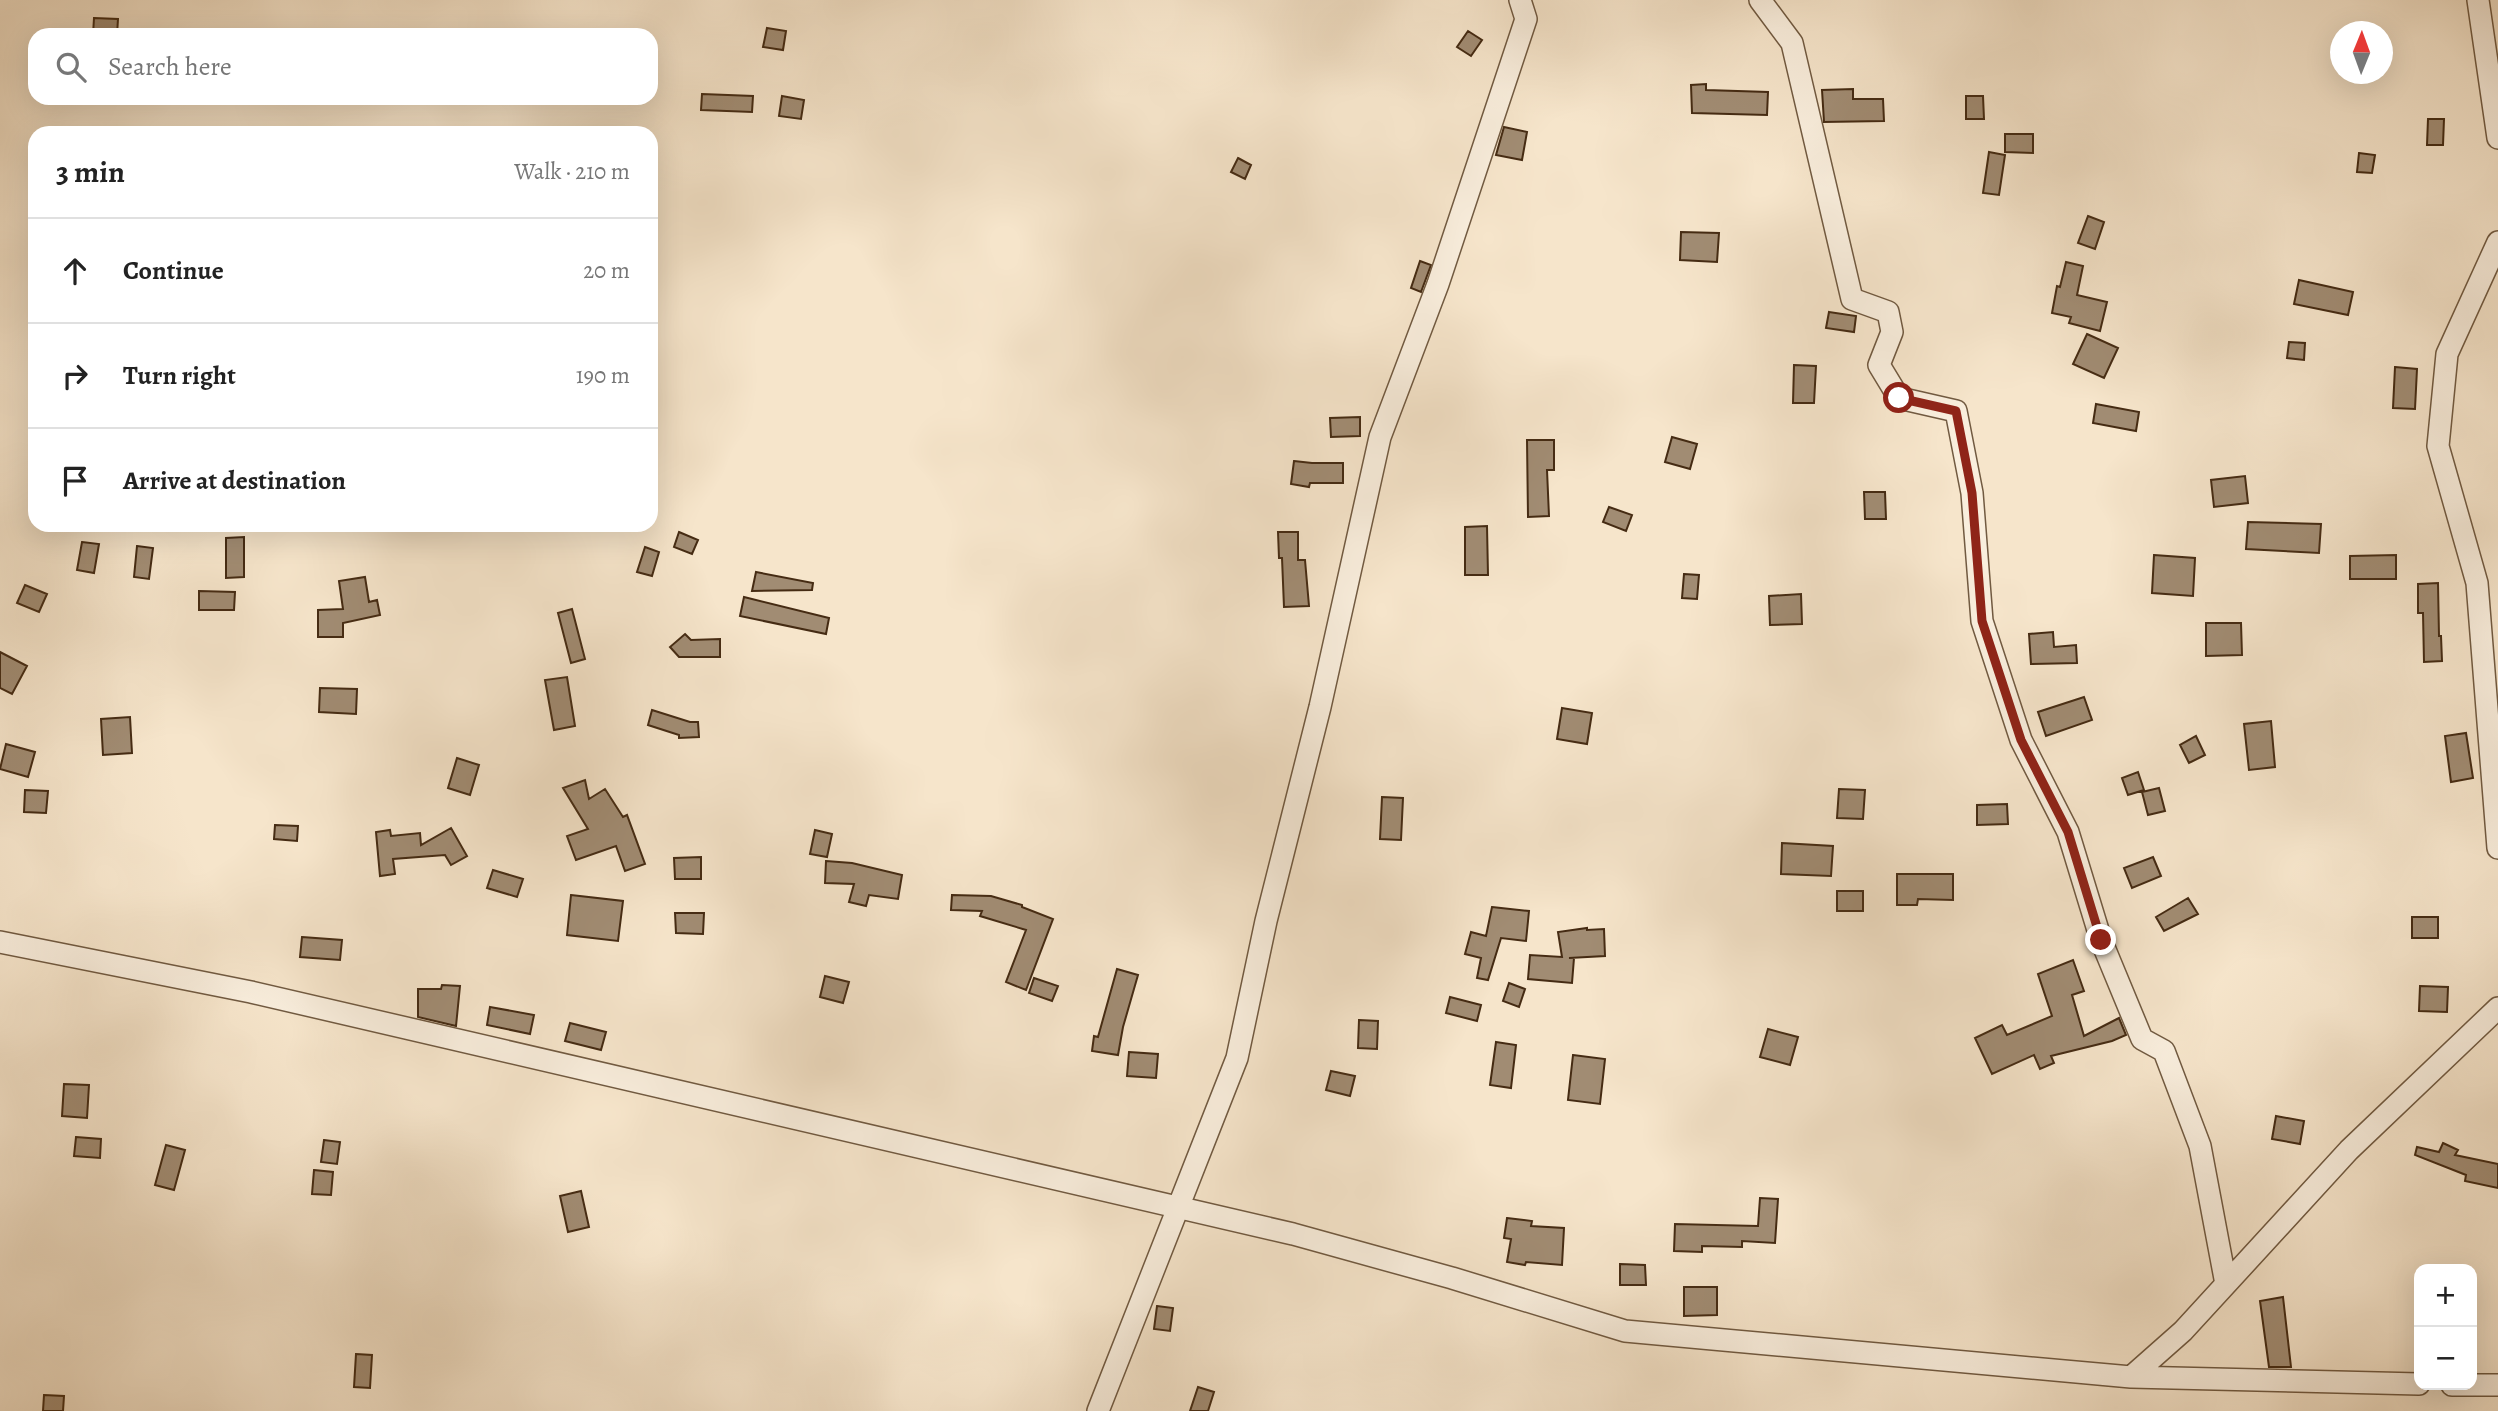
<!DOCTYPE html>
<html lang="en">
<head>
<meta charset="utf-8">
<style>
	body { margin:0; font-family:Alegreya,serif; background:#f2f2f2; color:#222 }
	.controls { position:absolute; right:21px; bottom:21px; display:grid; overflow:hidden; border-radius:14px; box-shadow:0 7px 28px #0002 }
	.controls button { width:63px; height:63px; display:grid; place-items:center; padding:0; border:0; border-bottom:2px solid #e0e0e0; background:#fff; color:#222; font:35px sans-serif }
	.compass { position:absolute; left:2330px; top:21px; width:63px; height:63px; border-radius:50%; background:#fff; box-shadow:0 7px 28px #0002; rotate:1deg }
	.stop { position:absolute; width:21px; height:21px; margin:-16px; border:5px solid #8f2418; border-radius:50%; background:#fff }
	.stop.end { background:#8f2418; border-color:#fff; box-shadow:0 2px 7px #0008 }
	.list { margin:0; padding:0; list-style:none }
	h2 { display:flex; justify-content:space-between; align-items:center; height:91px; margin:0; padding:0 28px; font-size:30px }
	h2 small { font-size:23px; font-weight:400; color:#767676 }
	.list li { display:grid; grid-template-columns:46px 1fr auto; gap:21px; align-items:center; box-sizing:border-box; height:105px; padding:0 28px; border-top:2px solid #e0e0e0 }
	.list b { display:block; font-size:26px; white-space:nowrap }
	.list em { font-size:23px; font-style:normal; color:#767676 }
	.icon { flex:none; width:38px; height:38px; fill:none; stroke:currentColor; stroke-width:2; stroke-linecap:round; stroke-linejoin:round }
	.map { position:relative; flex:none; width:2498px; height:1411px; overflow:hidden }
	.search { position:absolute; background:#fff; box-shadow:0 7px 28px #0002; left:28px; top:28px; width:630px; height:77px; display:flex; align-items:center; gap:18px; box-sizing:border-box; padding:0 24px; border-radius:21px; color:#767676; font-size:26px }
	.panel { position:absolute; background:#fff; box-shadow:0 7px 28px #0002; left:28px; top:126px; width:630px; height:406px; border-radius:21px }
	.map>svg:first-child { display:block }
</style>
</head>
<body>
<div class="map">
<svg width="2498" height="1411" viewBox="0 0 2498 1411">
	<rect width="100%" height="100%" fill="#f6e5cb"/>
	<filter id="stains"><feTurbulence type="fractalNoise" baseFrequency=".00286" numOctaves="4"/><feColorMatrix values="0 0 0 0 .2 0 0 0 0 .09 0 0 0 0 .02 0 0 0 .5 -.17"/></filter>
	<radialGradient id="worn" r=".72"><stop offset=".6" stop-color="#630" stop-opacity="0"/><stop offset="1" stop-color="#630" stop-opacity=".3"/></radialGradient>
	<path fill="#a18c73" stroke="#452b13" stroke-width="2" d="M94,18l24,1 -1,16h-24z
		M767,28l19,3 -3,19 -20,-3z
		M1468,31l14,9 -11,16 -14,-9z
		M1706,84v6l62,2 -1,23 -75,-2 -1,-28z
		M1853,89v10h30l1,22 -60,1 -2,-32z
		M702,94l51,2 -1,16 -51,-2z
		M782,96l22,4 -3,19 -22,-3z
		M1966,96h17l1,23h-18z
		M2428,119h16l-1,26h-16z
		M1504,127l23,5 -5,28 -26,-5z
		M2005,134h28v19l-28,-1z
		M1989,152l16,3 -6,40 -16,-2z
		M2359,153l16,2 -3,18 -15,-1z
		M1238,158l13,7 -6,14 -14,-7z
		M2088,216l16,6 -9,27 -17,-6z
		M1681,232l38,1 -2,29 -37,-2z
		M1420,261l11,4 -10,27 -10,-4z
		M2066,262l17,4 -6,29 30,7 -7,29 -31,-8 2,-6 -19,-4 5,-27 3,1z
		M2299,280l54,12 -5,23 -54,-11z
		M1829,312l27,4 -2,16 -28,-4z
		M2087,334l31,14 -14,30 -31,-14z
		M2289,342l16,1 -1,17 -17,-2z
		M1794,365l22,1 -2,37h-21z
		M2395,367l22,2 -2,40 -22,-1z
		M2096,404l43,8 -3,19 -43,-8z
		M1360,417v19l-29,1 -1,-19z
		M1672,437l25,7 -7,25 -25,-7z
		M1527,440h27v30h-7l2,46 -21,1z
		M1294,461l18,2h31v20h-33l-1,4 -18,-3z
		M2245,476l3,27 -34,4 -3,-27z
		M1864,492h21l1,27h-21z
		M1609,507l23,8 -6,16 -23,-9z
		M2248,522l73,2 -2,29 -73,-4z
		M1487,526l1,49h-23v-48z
		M679,532l19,8 -6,14 -18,-7z
		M1278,532h20v28h7l4,46 -25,1 -2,-49h-3z
		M244,537v40l-18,1v-40z
		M82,542l17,2 -5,29 -17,-3z
		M137,546l16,2 -4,31 -15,-2z
		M645,547l14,5 -7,24 -15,-4z
		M2154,555l41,3 -2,38 -41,-3z
		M2396,555v24h-46v-23z
		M756,572l57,11 -1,7 -60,1z
		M1684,574l15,1 -2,24 -15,-1z
		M365,577l4,25 8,-2 3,15 -37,8v14h-25v-27l25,-1 -4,-28z
		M2438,583l1,53h2l1,25 -18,1 -1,-49h-5v-29z
		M25,585l22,9 -8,18 -22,-9z
		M199,591l36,1 -1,18h-35z
		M1801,594l1,30 -32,1 -1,-29z
		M744,597l85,21 -3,16 -86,-18z
		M572,609l13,50 -14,4 -13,-50z
		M2206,623h35l1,32 -36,1z
		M2053,632l1,15 22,-2 1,18 -46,1 -2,-30z
		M685,634l6,6 29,-1v18h-41l-9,-10z
		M0,652l27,14 -15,28 -12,-6z
		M567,677l8,49 -21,4 -9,-50z
		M320,688l37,1 -1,25 -37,-2z
		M2084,697l8,23 -46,16 -8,-24z
		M1562,708l30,5 -5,31 -30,-5z
		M652,710l38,12h8l1,15 -20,1v-3l-31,-10z
		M130,717l2,36 -29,2 -2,-36z
		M2271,721l4,46 -26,3 -5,-46z
		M2466,733l7,45 -22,4 -6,-46z
		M2196,736l9,19 -16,8 -9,-18z
		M6,744l29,8 -7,25 -28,-8z
		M457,758l22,7 -9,30 -22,-7z
		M2138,772l6,18 -16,5 -6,-17z
		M585,780l4,19 16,-10 18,28 4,-2 18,49 -20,7 -9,-25 -40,14 -9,-24 21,-7 -25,-41z
		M2159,788l6,23 -17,4 -6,-23z
		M1839,789l26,1 -2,29 -26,-1z
		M25,790l23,1 -2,22 -22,-1z
		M1382,797l21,1 -2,42 -21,-1z
		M2007,804l1,20 -31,1v-20z
		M275,825l23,1 -1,15 -23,-2z
		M451,828l16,28 -16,9 -6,-10 -52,4 2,15 -15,2 -4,-44 14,-2 1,6 29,-3 1,12z
		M815,830l17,4 -5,23 -17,-3z
		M1782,843l51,3 -2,30 -50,-2z
		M701,857v22h-26l-1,-21z
		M2153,857l8,19 -29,12 -8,-20z
		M826,861l26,2 50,12 -4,24 -29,-4 -3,11 -17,-4 5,-18 -29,-1z
		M493,870l30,9 -6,18 -30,-9z
		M1897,874h56v26l-35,-1 -1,6h-20z
		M1837,891h26v20h-26z
		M571,895l52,6 -5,40 -51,-6z
		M952,895l39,1 31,9v2l31,12 -27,71 -20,-8 20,-52 -46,-14 2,-5 -31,-1z
		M2188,898l10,16 -34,17 -8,-14z
		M1492,907l37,4 -3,30 -25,-3 -13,42 -11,-2 4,-20 -16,-4 6,-22 15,4z
		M675,913h29l-1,21 -27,-1z
		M2412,917h26v21h-26z
		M1587,928v2l17,-1 1,27 -36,2h5l-2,25 -44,-4 2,-24 32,2 -4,-25z
		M302,937l40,3 -2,20 -40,-3z
		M2073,960l11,31 -12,4 12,41 35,-18 7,17 -14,6 -61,15 3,7 -14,6 -6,-14 -42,19 -17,-36 27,-13 5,10 45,-19 -14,-42z
		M1117,969l21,6 -15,52 -5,28 -26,-4 2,-15 4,1z
		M825,976l24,6 -6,21 -23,-6z
		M1034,978l24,8 -6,15 -23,-8z
		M1509,983l16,6 -6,18 -16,-6z
		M442,985l18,1 -4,40 -38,-9v-28h23z
		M2420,986l28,1 -1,25 -28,-1z
		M1450,997l31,8 -4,16 -31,-8z
		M490,1007l44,8 -4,19 -43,-9z
		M1359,1020l19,1 -1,28 -19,-1z
		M570,1023l36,9 -5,18 -36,-9z
		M1768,1029l30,8 -8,28 -30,-8z
		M1496,1042l20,3 -5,43 -21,-3z
		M1129,1052l29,2 -2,24 -29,-2z
		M1573,1055l32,4 -5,45 -32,-4z
		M1331,1071l24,5 -5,20 -24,-6z
		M64,1084l25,1 -2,33 -25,-2z
		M2276,1116l28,5 -4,23 -28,-5z
		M76,1137l25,2 -1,19 -26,-2z
		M324,1140l16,2 -3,22 -16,-2z
		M2443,1143l15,7 -3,5 43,9v24l-33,-7 1,-6 -51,-20 2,-8 22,5z
		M166,1145l19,5 -11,40 -19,-5z
		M314,1170l19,2 -2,23 -19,-1z
		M581,1191l8,36 -21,5 -8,-36z
		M1760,1198l18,1 -3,44 -33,-2v6l-40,-1v6l-28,-1 1,-27 83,2z
		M1507,1218l25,3 -1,5 33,2 -2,37 -36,-3 -1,3 -18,-3 4,-23 -7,-1z
		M1620,1264l25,1 1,20h-26z
		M1684,1287h33v28l-33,1z
		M2283,1297l8,70h-22l-9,-66z
		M1157,1306l16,2 -3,23 -16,-2z
		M356,1354l16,1 -2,33 -16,-1z
		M1198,1387l16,5 -6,19h-18z
		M44,1395l20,1 -1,15h-20z"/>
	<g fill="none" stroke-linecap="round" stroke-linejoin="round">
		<defs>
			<path id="minor" d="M1760,0l32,43 60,256 36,13 4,20 -13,33 20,33 57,13 16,82 10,128 39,119 47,92 33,108 41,99 22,12 36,95 26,138
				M2478,0l20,138
				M2498,242l-51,112 -9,92 39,137 21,265
				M0,942l251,50 1042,242 159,44 173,53 506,46 288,7
				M2131,1377l52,-46 166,-181 149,-142
				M2452,1385h46
				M1098,1411l139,-353 29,-137 54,-214 60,-270 58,-153 88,-265 -6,-19"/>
		</defs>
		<use href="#minor" stroke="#715a41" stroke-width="24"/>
		<use href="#minor" stroke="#f9eedd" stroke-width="21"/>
	</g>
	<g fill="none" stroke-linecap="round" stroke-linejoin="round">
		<path stroke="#8f2418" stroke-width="9" d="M1899,398l57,13 16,82 10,128 39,119 47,92 33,108"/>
	</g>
	<rect width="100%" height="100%" filter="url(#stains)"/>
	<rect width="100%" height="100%" fill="url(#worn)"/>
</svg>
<div class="controls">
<button>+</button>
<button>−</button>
</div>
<svg class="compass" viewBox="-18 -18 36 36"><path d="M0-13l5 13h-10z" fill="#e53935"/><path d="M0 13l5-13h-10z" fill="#767676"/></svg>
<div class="stop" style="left:1899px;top:398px"></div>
<div class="stop end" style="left:2101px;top:940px"></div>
<div class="search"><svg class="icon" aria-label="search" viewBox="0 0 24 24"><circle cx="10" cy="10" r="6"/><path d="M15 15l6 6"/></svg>Search here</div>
<section class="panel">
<h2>3 min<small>Walk · 210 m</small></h2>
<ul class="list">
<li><svg class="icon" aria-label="ahead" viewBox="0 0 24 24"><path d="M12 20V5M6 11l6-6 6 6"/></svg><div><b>Continue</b></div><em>20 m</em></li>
<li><svg class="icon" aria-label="right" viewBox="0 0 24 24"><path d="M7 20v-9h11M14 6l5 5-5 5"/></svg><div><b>Turn right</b></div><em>190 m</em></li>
<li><svg class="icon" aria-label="arrive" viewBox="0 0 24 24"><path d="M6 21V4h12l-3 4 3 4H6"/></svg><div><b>Arrive at destination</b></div></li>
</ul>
</section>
</div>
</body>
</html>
